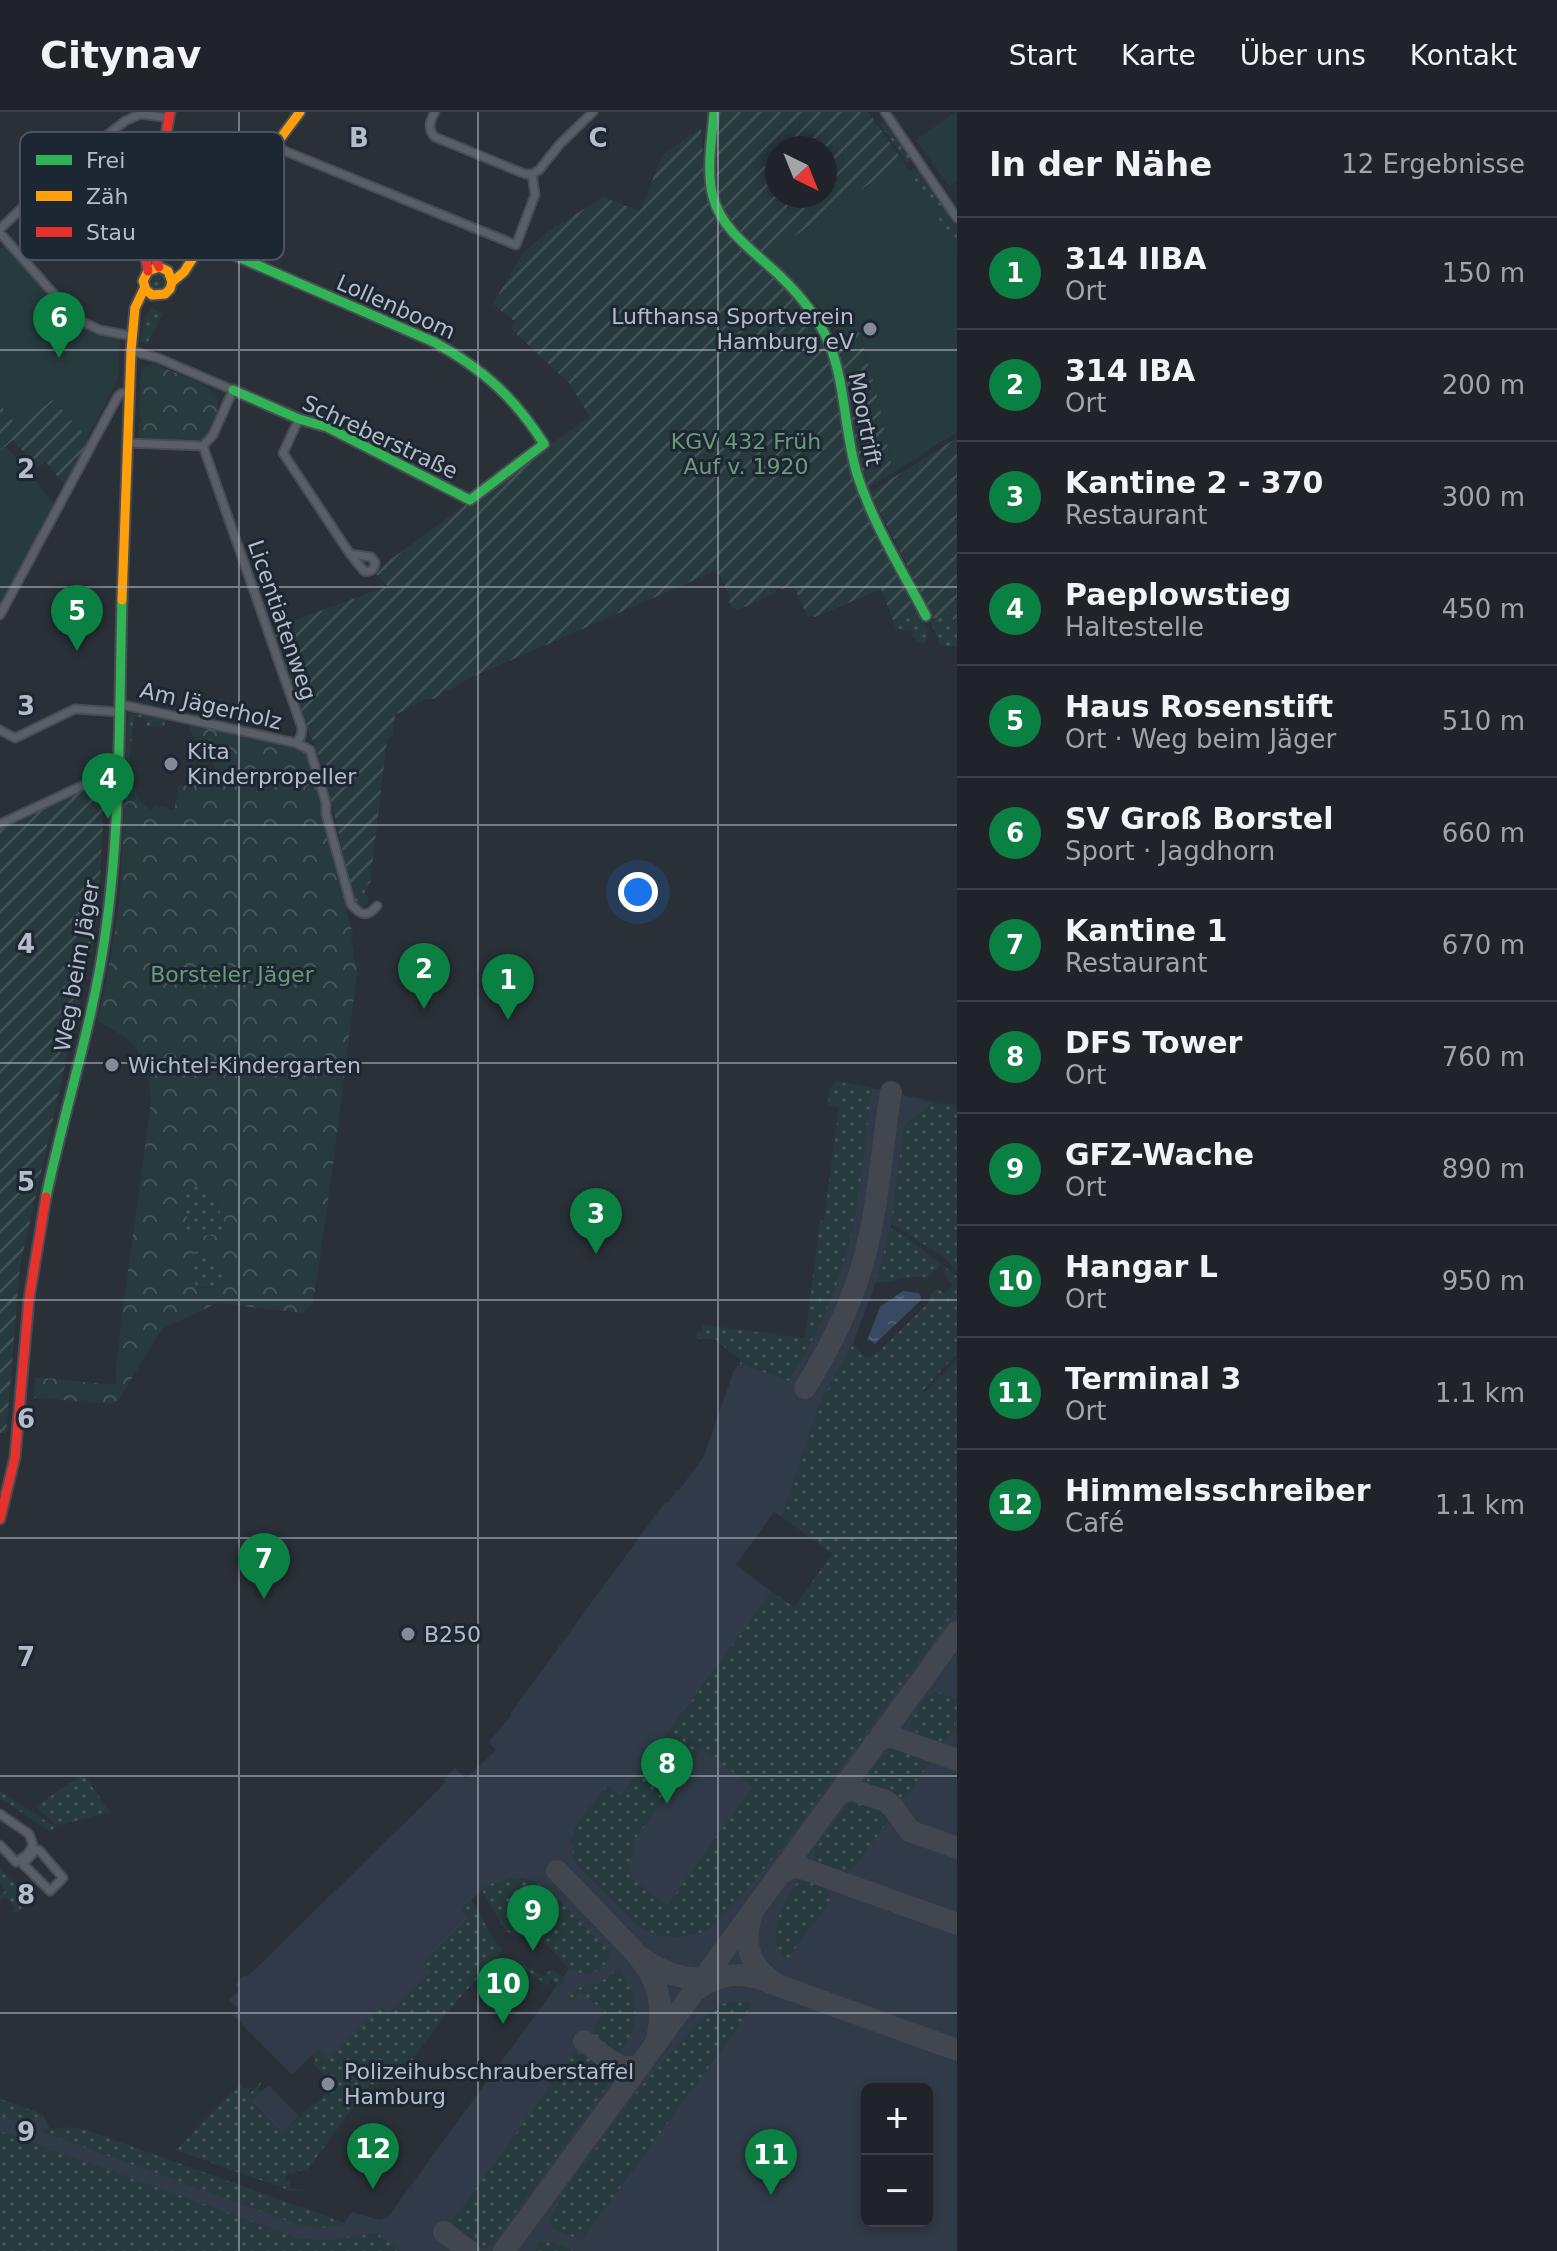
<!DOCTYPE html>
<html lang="de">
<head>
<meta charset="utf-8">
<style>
	body { margin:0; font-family:"DejaVu Sans",sans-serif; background:#2d3036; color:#f1f3f6 }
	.controls { position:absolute; right:24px; bottom:24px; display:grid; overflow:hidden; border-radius:12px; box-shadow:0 4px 12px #0003 }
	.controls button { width:72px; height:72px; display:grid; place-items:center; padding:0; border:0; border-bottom:2px solid #3d4147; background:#20242a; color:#f1f3f6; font:40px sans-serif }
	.compass { position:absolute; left:765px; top:24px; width:72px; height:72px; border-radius:50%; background:#20242a; box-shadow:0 4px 12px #0003; rotate:137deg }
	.you { position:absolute; left:638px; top:780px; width:28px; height:28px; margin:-20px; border:6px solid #fff; border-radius:50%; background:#1a73e8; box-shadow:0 0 0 12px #1a73e833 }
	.badge { display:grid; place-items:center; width:52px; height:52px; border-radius:50%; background:#0b8043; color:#fff; font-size:26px; font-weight:700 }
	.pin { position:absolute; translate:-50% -66px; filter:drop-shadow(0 2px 4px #0008) }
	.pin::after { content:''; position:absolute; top:42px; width:28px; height:24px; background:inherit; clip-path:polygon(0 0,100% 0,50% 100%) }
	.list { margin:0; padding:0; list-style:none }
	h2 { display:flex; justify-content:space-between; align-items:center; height:104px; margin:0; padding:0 32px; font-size:34px }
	h2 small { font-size:26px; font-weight:400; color:#a2a4a8 }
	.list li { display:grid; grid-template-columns:52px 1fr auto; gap:24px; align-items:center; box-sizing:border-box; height:112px; padding:0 32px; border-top:2px solid #3d4147 }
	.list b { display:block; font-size:30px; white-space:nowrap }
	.list p { margin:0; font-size:26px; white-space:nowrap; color:#a2a4a8 }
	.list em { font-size:26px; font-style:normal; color:#a2a4a8 }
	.map { position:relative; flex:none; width:957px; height:2139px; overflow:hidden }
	header { display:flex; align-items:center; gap:48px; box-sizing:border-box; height:112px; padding:0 40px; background:#20242a; border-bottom:2px solid #3d4147 }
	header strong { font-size:38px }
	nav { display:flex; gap:44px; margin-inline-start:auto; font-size:28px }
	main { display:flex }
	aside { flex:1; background:#20242a }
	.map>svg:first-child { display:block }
</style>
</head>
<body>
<header>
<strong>Citynav</strong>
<nav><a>Start</a><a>Karte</a><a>Über uns</a><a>Kontakt</a></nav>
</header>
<main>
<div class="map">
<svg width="957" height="2139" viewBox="0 0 957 2139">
	<defs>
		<pattern id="grass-dots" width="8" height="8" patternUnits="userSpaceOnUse" patternTransform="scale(2)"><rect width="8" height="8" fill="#273a3e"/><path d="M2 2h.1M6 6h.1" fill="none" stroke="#445559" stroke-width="1.8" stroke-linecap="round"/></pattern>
		<pattern id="forest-crowns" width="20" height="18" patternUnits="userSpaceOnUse" patternTransform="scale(2)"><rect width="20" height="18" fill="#273a3e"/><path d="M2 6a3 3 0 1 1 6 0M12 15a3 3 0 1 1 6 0" fill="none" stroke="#445559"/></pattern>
		<pattern id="garden-furrows" width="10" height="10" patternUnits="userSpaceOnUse" patternTransform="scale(2)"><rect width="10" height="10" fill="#273a3e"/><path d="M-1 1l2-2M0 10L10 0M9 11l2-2" fill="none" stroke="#445559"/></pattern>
		<pattern id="water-ripples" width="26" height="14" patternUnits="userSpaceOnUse" patternTransform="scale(2)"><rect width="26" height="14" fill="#384963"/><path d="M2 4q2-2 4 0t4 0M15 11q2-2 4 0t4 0" fill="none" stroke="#526178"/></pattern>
	</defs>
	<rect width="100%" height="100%" fill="#2a3038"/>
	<path fill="#313a48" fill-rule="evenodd" d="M872,976l62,14 -30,24 -13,100 -15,56 -22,59 -36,67 -36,109 -8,-5 -38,53 36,27 -151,204 -14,-10 -31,42 -5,15 135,-116 23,-8 228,-339v871h-957v-152l42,15 8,15 36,1 258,93 8,-11 27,8 8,-2 182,-249 -19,-22 -6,-3v-5l-32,-4 25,-53 -16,-4 -37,10 -22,21 8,8 -47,46 9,9 -43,42 -7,-6 -54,52 -10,-10 -26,25 -59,-60 5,-6 -9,-9 11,-11 -5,-5 10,-9 2,2 188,-184 10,-11 -2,-2 12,-12 11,11 30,-29 -7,-8 22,-26 -1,-2 155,-212 2,1 10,-13h2l25,-34 30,-86 6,-6 49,16 27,-47 13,-30 16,-45 11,-47zM867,1977h60v132h-60z
		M269,1973l30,31 -17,17 -31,-32z"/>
	<path fill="url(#grass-dots)" fill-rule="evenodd" d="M887,7l21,31 2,9 -2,5 -28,-40z
		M914,57l9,4 34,52v24l-48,-77z
		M148 169a9 9 0 1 1 18 0a9 9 0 1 1-18 0Z
		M152,195l11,7 -16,30 -7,-3 6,-26z
		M916,501l6,2 6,19 -2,9 -8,-1 -6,-5 1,-6 -17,-3 -2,-5z
		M949,501l8,13v21l-17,-2 -11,-28 5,2z
		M131,601l35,6 -2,8 -18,-1 2,-7 -14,-3 -5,46 -3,-1 2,-47z
		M370,771l-2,6h-2l-2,5 4,2v7l-8,5 -5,-2 -4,-16z
		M836,969l36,7c-7,56 -11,115 -27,170 -12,43 -32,84 -56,123l-49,-17v-4l-25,-21h-19l1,-8 5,1 1,-7 102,13 15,-117 4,-1 15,-113 -11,-2 2,-17z
		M934,990l23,3v166l-12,-13 -54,-35 13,-97z
		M186,1073c25,4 28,5 35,30 2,7 6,11 6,18 -12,6 -31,3 -42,-5l2,-12 -3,-9 -1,-18z
		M890,1116l16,9 51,39v77l-35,39 3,1 32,-34v250l-173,236 -41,49 -34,35 -8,4 -20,4 -23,-1 -20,-10 -62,-63c-13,-32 13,-53 31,-77l14,10 151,-204 22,15 38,-53 -50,-37 36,-109 35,-65 13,15 9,-3 53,-52 2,-8 8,-7 6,6 9,-9 -10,-11 1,-6 -3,-3 -14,13c-17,-5 -33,6 -51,4zM702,1637l50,38 -86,120 -1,-4 -33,-24 -2,-18 4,-6 -1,-13z
		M207,1138l4,10 8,4 1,8 7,14 -31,1 -4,-9 -8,-6 1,-5 9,-4v-11z
		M937,1580l20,7c0,21 0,33 -15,46 -13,-3 -29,-10 -32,-24l18,-26z
		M894,1635l34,10 3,4 -24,35 -3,2 -32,-8 -6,-6c2,-13 17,-30 28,-37z
		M83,1662l28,39 -10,1 -43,12 -23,-19z
		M0,1679l55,36 -4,5 -51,-34z
		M855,1687l32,11 2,3 -2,10 -33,45 -11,5 -25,-9 -4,-7 1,-8 34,-46z
		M0,1757l21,22 -1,8 5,6 -9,9 -4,-3 3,-4 -10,-10 -5,4v-5l5,-5 -5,-6z
		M512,1766l17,2 20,9 60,61c3,18 -22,30 -37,20 -11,-7 -17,-21 -28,-26v-5l-28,-2 -11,-7 -23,-39 8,-7z
		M800,1766c13,2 31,7 30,23l-42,58h-2c-24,-23 -1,-59 14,-81z
		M469,1789l5,1c10,17 14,32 28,47v2l-54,60 -39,53 -1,-2 -6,2 -1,3 -10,2 -15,16 -6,-1 -62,85 4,5 -6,-4 -12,2 -1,2 -5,-1 -3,7 5,2 -1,6 17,3 -18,-1 -112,-40 64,-65 4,4 10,-3 -6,7h2l13,-13 -5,8 4,4 -11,10 31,31 32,-30 2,1 20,-21 -3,-4 -3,2 -17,-17 3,-4 -4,-4 6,-6 10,10 54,-53 7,7 43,-41 -9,-10 46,-45 -8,-9z
		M523,1853l21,12 6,-7h3l10,8 1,5 -3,3 -9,-6 -4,6 -26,-19z
		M620,1856c13,21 20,39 12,63 -3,10 -6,16 -15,21l-23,-15v-10l11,-16 -25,-18 -6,7 -9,-1 13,-11 21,-5z
		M734,1890h13l5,3 -18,28 -152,207 -29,-10 -4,-9 12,-25 77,-106 23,-27 45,-47 15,-12z
		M575,1940c16,1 38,15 34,32l-118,162c-10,5 -26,-2 -34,-12 -3,-3 -3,-8 -5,-13z
		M0,1987l42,15 2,3 -30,3 -14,-3z
		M71,2015l15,3 265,95 -31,3 -23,-4 -255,-92 1,-3z
		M0,2019l296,106 25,4 60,-9 -1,4 20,15h-400z
		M541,2129h8l26,10h-39l1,-7z"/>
	<path fill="url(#forest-crowns)" fill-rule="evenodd" d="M152,251l52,22 13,10c3,15 -2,41 -18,47 -12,4 -47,0 -60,-2v-17h2v-5l-2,-1 2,-47z
		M190,611l117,26 15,49v15l31,122 -2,4 6,34 -23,185 -21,146 -10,9 -86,-10 -55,26 -43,70 -8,5 -77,-6 1,-21 80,8 5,-56 30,-218c1,-24 0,-49 -19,-68 -8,-9 -22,-15 -33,-22l17,-88 5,-37 6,-121h2l14,28 9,7 3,-5 18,5 3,-2 3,-22 30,-3 11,-10 -30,-44zM186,1073c23,4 28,4 35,28 2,7 5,12 6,20 -11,6 -31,2 -42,-5l2,-12 -3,-9 -1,-18zM207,1138l3,9 9,5 1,8 7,14 -30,2 -6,-12 -7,-4 2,-6 8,-3v-11z"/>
	<path fill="url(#garden-furrows)" fill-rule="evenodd" d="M717,0h151l33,46 -29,24 -105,74c-62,-49 -54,-71 -50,-144zM777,36h48v48h-48z
		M701,16l4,60 11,30 11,16 12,13 40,35 23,23 23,36 33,-12 21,72 14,72 -35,20 58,120 -22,10 -13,-34 -66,28 -8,-1 -14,-32 -12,6 -1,-2 -4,1 -1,4 -37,17 -6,-2 -3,-7 1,-4 -13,-27 -247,108 -22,13 -5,-1 -3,5 -6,4h-8l-31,16 -2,20 -6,5 -17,143 -19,7 -19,-87 -17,-58 -15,-31 -29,-85 117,-43 -14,-14 119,-88 97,-67 -21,-34 -59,-55 5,-6 -22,-18 30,-51 23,-20 57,-36 37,14 23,-57z
		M53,287l37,42 -24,46 -20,-25 -9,6 -24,-28 -13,11v-46l19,23z
		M957,326v188l-8,-13 -15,6 -64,-127z
		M105,667l-5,100 -5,52 -75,335 -14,168 -6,-1v-605z"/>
	<path fill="#273a3e" d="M955,0h2v69l-8,6 -33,-47z
		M901,46l56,91v183l-64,41 -14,-72 -20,-72 -19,7 -26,-35 -47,-45 105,-74z
		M6,132l68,77 25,12 21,3 -2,44 -31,58 -34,-39 -34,29 -19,-23v-156z
		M6,334l48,57 -54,102v-153z"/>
	<path fill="url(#water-ripples)" d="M903,1179l16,2 2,4 -1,4 -45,43 -5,-4 -3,1 13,-34z"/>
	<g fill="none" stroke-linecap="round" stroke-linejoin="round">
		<path stroke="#42464e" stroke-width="22" d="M805,1276c30,-48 54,-99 65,-154 10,-47 13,-95 21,-142
			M875,1631l10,-6h7l65,23
			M837,1684l7,-5 8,-1 34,11 6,5 18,25 47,17
			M557,1759c18,18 35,36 52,54 35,36 61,60 48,114
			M780,1762l12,-7 12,2 153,55
			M752,1802c-10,27 -3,52 21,68
			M642,1846c22,16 45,24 72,19
			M699,1876c18,-12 35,-16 56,-11l202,73
			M584,1929c16,11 37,35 57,23
			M444,2120l25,19
			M504,2139l453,-619"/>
		<defs>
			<path id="street" d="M435,0c-5,9 -8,17 0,25l90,37h7
				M885,0l72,106
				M275,35l241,98 19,-50 -3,-21
				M532,62l7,-4 21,-26 33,-32
				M0,117l52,-50 73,-58 16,-7 28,4
				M0,121l76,86 24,11 32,6
				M299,307l-16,34 67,101
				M127,331l76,3 10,-11 20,-45 -75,-32 -27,-7
				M203,334l99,282 -1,8 -5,7
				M350,442l21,3 4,5c0,7 -5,11 -11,9z
				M0,503l118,-219 4,-3 7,-2
				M119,592l177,39 14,7 16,53v11l25,90c9,11 16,14 26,2
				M0,618l15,8 60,-29 44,3
				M0,712l116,-54
				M0,1702l29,20 4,11 -6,10 -11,7 -16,-17
				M36,1738h3l24,28 -13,13 -27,-27z"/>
			<path id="fast" d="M714,0c-2,27 -8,58 -1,85 9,34 42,55 66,78 20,19 39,42 50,68 17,42 15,88 28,131 16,50 45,96 69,142
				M205,127l15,10 214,93c49,27 80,55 110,102l-74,56 -143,-73 -28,-8 -66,-29
				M46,1085c19,-90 48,-177 60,-268 15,-108 13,-220 16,-329"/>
			<path id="slow" d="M172,170l-4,-11 -9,-4 -11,4 -5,10 3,9 6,5 13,-1 5,-5 2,-7 12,-10 21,-33 95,-127
				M122,488l9,-249 4,-43 9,-19"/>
			<path id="jam" d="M148,131l11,24
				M148,159l-3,-18 25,-141
				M0,1407l15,-62 14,-158 17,-102"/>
		</defs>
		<use href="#street" stroke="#484c53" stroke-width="11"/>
		<use href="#fast" stroke="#484c53" stroke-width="13"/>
		<use href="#slow" stroke="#484c53" stroke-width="13"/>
		<use href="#jam" stroke="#484c53" stroke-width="13"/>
		<use href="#street" stroke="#5a5e66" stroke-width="7"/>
		<use href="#fast" stroke="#30b455" stroke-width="9"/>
		<use href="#slow" stroke="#ff9f0a" stroke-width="9"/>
		<use href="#jam" stroke="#e5322d" stroke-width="9"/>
	</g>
	<path fill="none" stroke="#b4bcc9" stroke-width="2" stroke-opacity="0.55" d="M239,0v2139M478,0v2139M718,0v2139M0,238h957M0,475h957M0,713h957M0,951h957M0,1188h957M0,1426h957M0,1664h957M0,1901h957"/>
	<g fill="#848b96" stroke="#1d2633" stroke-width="3">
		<circle cx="870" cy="217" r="8"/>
		<circle cx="171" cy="652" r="8"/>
		<circle cx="112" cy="953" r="8"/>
		<circle cx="408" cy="1522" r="8"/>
		<circle cx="328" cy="1972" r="8"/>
	</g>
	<g text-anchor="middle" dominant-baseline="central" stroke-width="6" stroke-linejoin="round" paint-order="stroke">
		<g font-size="22" fill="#b4bcc9" stroke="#1d2633">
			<text transform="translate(396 195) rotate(24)">Lollenboom</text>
			<text transform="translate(865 307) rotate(79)">Moortrift</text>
			<text transform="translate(380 325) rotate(25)">Schreberstraße</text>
			<text transform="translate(282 508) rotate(71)">Licentiatenweg</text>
			<text transform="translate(211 594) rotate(13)">Am Jägerholz</text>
			<text transform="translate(77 854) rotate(-80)">Weg beim Jäger</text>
		</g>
		<g font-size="22" fill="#b4bcc9" stroke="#1d2633" text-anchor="start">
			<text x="854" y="204" text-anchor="end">Lufthansa Sportverein<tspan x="854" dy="25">Hamburg eV</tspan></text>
			<text x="187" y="639">Kita<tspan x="187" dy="25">Kinderpropeller</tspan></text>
			<text x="128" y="953">Wichtel-Kindergarten</text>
			<text x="424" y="1522">B250</text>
			<text x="344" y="1959">Polizeihubschrauberstaffel<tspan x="344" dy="25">Hamburg</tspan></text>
		</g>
		<g font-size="22" fill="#6b9a76" stroke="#1d2633">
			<text x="746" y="329">KGV 432 Früh<tspan x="746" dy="25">Auf v. 1920</tspan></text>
			<text x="232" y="862">Borsteler Jäger</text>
		</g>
	</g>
	<rect x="20" y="20" width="264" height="128" rx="12" fill="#1d2633" stroke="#4a5360" stroke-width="2"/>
	<rect x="36" y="43" width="36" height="10" fill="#30b455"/>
	<rect x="36" y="79" width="36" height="10" fill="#ff9f0a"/>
	<rect x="36" y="115" width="36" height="10" fill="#e5322d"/>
	<g font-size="22" fill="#b4bcc9">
		<text x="86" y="56">Frei</text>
		<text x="86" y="92">Zäh</text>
		<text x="86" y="128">Stau</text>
	</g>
	<g font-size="26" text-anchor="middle" font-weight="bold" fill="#b4bcc9" stroke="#1d2633" stroke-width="6" stroke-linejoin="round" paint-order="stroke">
		<text x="359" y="35">B</text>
		<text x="598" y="35">C</text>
		<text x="26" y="366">2</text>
		<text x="26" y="603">3</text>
		<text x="26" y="841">4</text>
		<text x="26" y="1079">5</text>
		<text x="26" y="1316">6</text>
		<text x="26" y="1554">7</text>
		<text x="26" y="1792">8</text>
		<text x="26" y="2029">9</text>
	</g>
</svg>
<div class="controls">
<button>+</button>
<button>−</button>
</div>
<svg class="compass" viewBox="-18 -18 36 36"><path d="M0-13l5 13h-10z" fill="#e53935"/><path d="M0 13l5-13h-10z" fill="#a2a4a8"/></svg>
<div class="you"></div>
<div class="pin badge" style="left:508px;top:908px">1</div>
<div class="pin badge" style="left:424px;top:897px">2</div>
<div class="pin badge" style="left:596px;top:1142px">3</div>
<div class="pin badge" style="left:108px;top:707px">4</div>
<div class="pin badge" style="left:77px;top:539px">5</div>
<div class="pin badge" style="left:59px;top:246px">6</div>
<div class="pin badge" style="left:264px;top:1487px">7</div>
<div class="pin badge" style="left:667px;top:1692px">8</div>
<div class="pin badge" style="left:533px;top:1839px">9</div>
<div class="pin badge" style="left:503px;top:1912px">10</div>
<div class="pin badge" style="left:771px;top:2083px">11</div>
<div class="pin badge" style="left:373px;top:2077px">12</div>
</div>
<aside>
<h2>In der Nähe<small>12 Ergebnisse</small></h2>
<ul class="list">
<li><span class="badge">1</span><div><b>314 IIBA</b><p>Ort</p></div><em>150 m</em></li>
<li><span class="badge">2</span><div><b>314 IBA</b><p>Ort</p></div><em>200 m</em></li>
<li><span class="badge">3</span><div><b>Kantine 2 - 370</b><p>Restaurant</p></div><em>300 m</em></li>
<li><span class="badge">4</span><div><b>Paeplowstieg</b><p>Haltestelle</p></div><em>450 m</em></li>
<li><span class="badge">5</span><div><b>Haus Rosenstift</b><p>Ort · Weg beim Jäger</p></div><em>510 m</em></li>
<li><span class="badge">6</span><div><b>SV Groß Borstel</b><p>Sport · Jagdhorn</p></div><em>660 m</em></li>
<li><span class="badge">7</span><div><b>Kantine 1</b><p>Restaurant</p></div><em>670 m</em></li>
<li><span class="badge">8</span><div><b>DFS Tower</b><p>Ort</p></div><em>760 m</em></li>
<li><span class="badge">9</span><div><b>GFZ-Wache</b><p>Ort</p></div><em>890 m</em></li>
<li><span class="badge">10</span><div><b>Hangar L</b><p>Ort</p></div><em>950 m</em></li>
<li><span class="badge">11</span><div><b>Terminal 3</b><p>Ort</p></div><em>1.1 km</em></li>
<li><span class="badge">12</span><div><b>Himmelsschreiber</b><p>Café</p></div><em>1.1 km</em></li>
</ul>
</aside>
</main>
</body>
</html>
